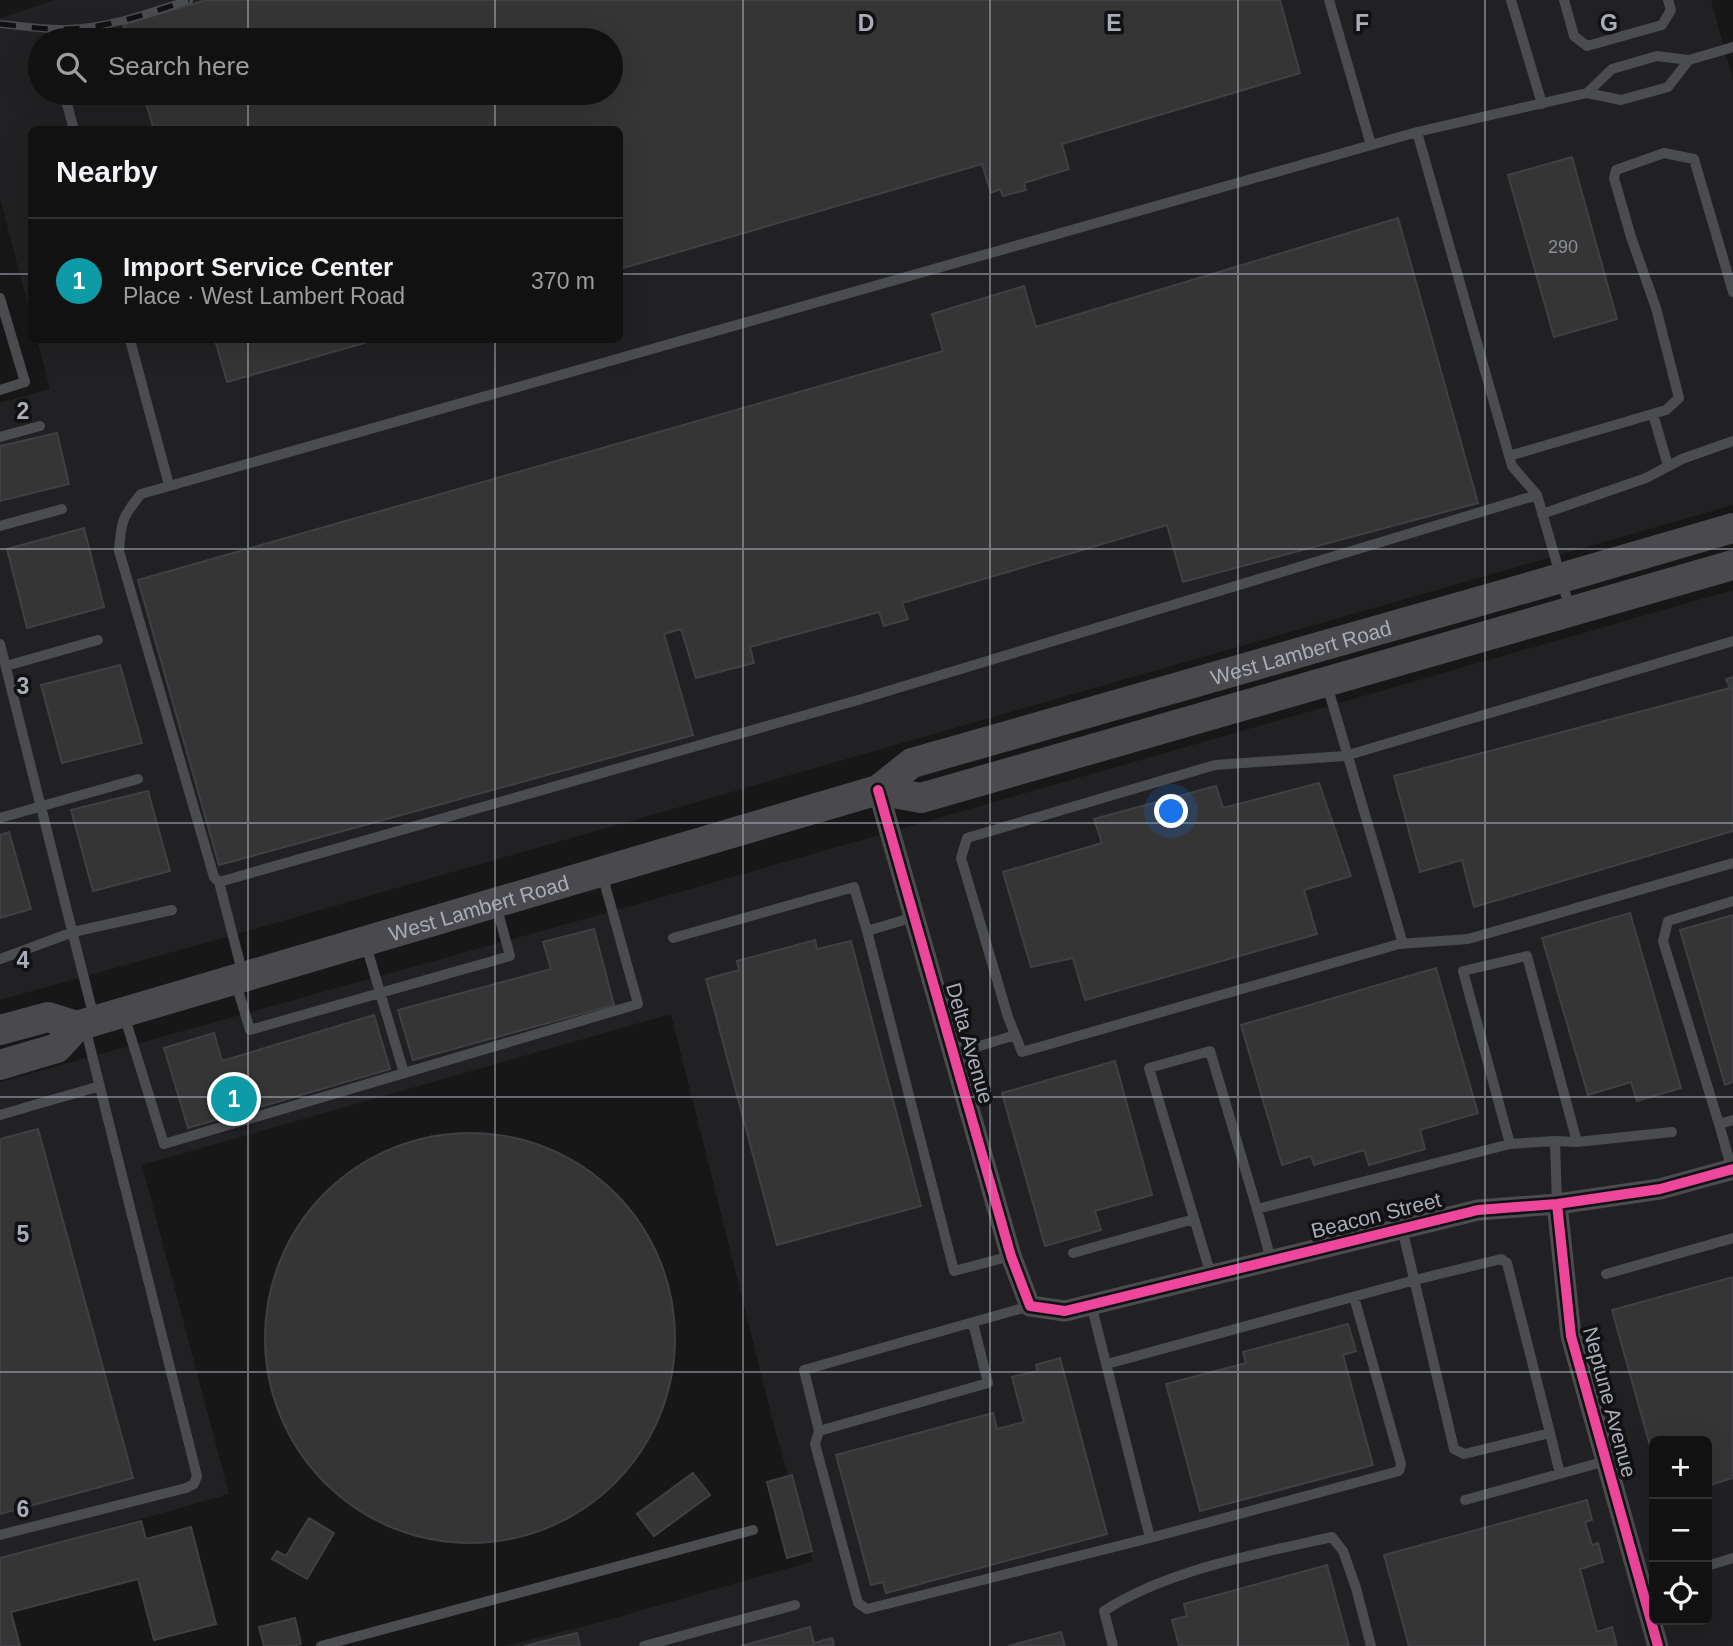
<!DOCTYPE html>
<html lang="en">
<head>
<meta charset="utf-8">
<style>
	body { margin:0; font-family:Helvetica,sans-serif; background:#1e1f1f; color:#f1f3f6 }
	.controls { position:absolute; right:21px; bottom:21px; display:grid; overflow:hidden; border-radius:10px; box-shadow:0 7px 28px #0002 }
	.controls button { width:63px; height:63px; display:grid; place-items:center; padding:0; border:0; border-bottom:2px solid #303131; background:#111; color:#f1f3f6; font:35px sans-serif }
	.you { position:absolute; left:1172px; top:812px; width:24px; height:24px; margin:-18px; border:5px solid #fff; border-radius:50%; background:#1a73e8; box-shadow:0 0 0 10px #1a73e833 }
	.badge { display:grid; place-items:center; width:46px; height:46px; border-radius:50%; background:#757880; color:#fff; font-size:23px; font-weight:700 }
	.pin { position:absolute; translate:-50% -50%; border:4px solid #fff; box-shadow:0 2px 7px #0006 }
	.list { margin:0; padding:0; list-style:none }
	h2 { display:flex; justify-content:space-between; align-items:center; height:91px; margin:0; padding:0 28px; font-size:30px }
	h2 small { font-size:23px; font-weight:400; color:#9c9d9f }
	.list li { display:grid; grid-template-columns:46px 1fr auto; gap:21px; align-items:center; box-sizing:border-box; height:126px; padding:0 28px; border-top:2px solid #303131 }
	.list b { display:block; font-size:26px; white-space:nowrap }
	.list p { margin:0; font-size:23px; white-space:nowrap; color:#9c9d9f }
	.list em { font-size:23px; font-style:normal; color:#9c9d9f }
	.icon { flex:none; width:38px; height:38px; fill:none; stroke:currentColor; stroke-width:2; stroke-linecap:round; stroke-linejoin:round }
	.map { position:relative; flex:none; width:1733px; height:1646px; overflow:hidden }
	.search { position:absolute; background:#111; box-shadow:0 7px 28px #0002; left:28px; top:28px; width:595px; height:77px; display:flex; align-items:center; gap:18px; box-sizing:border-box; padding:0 24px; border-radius:38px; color:#9c9d9f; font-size:26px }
	.panel { position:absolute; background:#111; box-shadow:0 7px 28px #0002; left:28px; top:126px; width:595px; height:217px; border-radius:10px }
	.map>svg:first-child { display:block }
</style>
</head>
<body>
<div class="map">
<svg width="1733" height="1646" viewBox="0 0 1733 1646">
	<rect width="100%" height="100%" fill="#171717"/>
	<path fill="#212123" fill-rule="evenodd" d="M55,0h1656l22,80v425l-1528,438 -205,57v-597l50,-14 -13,-49h583v-210h-588l-1,187 -31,-119v-180zM40,40h571v53h-571z
		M1733,590v1056h-1228l92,-23 216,-62 -35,-120 -107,-427 -529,151 87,329 -229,65v-477l645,-180zM1654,1441h53v179h-53z"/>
	<path fill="#353536" stroke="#3f4043" stroke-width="2" d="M206,0h1074l20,73 -238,71 7,25 -45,14 2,7 -23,6 -3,-7 -9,4 -9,-29 -362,105v-139h-466l-11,-37h468v-53h-483l-5,-15z
		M1572,157l45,162 -63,18 -46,-162z
		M1398,218l80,285 -295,79 -16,-57 -265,78 6,16 -24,7 -5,-14 -129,35 4,16 -58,15 -15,-49 -17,5 29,101 -474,130 -81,-285 805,-229 -11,-37 92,-28 12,41z
		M215,340h160l-148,42z
		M57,433l12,51 -69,17v-55z
		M84,528l20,79 -77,21 -20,-79z
		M120,665l22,78 -80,20 -21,-78z
		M1733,677v154l-259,76 -12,-47 -42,12 -26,-96 336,-88 -4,-9z
		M1319,783l32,93 -47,14 13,44 -232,66 -12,-42 -42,9 -28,-95 99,-29 -8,-24 122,-33 7,22z
		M148,791l22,80 -77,20 -22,-81z
		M9,832l22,77 -31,9v-83z
		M1630,913l51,175 -44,13 -6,-19 -43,13 -46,-157z
		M1733,915v167l-8,3 -45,-155z
		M594,929l20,76 -201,55 -15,-50 153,-41 -8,-27z
		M815,940l2,9 34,-8 70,265 -144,39 -71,-266 33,-9 -2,-9z
		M1436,968l42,145 -58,17 5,19 -56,16 -5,-15 -50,15 -3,-9 -29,9 -41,-140z
		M374,1015l16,54 -202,59 -24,-80 50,-15 8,28z
		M1115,1061l37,134 -57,16 6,19 -56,16 -43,-153z
		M38,1129l95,349 -133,36v-375z
		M265 1338a205 205 0 1 1 410 0a205 205 0 1 1-410 0Z
		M1733,1277v201l-26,8v-45h-53v19l-42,-150z
		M1348,1324l8,27 -13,4 30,110 -173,46 -34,-127 80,-21 -3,-11z
		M1060,1358l47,176 -221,59 -3,-11 -12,3 -35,-130 157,-42 4,16 27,-7 -12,-45 26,-6 -2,-6z
		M693,1473l17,22 -56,41 -17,-22z
		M792,1475l20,76 -25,7 -20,-76z
		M1587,1500l5,20 -7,2 7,23 6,-2 5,19 -23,7 17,63 15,-5 5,19h-208l-25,-91z
		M309,1518l25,15 -27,46 -35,-20 5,-8 9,5z
		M141,1521l5,18 45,-12 25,97 -62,16 -16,-61 -127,33 9,34h-20v-88z
		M1327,1565l22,81h-170l-7,-26 15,-4 -3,-12z
		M295,1618l6,26 -9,2h-28l-5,-19z
		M810,1627l4,16 18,-5 2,8h-93z
		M1061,1632l4,14h-57z
		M577,1633l3,13h-56z"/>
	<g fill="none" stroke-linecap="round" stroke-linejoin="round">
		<path stroke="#4b4c50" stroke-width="10" d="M1329,0l42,145
			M1511,0l31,104
			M1564,0l10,36 13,10 75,-21 9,-15 -3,-10
			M64,93l10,37
			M1587,93l25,-24 45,-13 32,4
			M0,298l25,84 -25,8
			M130,340l39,145
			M1653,414l15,52
			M0,437l40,-11
			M1509,456l157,-46 13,-12 -23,-90 -25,-71 -17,-59 2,-8 48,-17 30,6 39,133
			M1537,495l33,114
			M1542,514l104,-36 36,-19 51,-18
			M0,526l62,-17
			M1733,641l-388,115 -130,9 -248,73 -6,20 47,159 14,35 377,-108 69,-5 265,-76
			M0,644l94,374
			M6,666l92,-26
			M1327,685l76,259
			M0,818l138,-39
			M219,882l639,-182 679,-205 -25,-29 -95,-334
			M867,931l87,340 57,-15
			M673,938l181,-51 13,44 47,-14
			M365,942l39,131
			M0,959l73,-27 99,-22
			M243,975l-24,-93 -5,-5 -95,-326c2,-29 3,-34 22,-57l1276,-362 170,-39 34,7 47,-13 21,-27 44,-13
			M235,980l15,50 260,-74 -14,-51
			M124,1015l40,129 474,-140 -36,-130
			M954,1054l61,-19
			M0,1115l100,-29
			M1719,1124l-56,-183 5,-20 65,-20
			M1577,1142l95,-10
			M1510,1144l-47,-173 64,-15 50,186 -22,-1
			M1732,1170l-13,-46 14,-4
			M1073,1253l121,-34
			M1271,1260l-14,-51 253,-65 45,-3 2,63
			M1606,1274l127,-36
			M1211,1275l-62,-207 61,-17 47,158
			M973,1323l15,60 -169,48 -15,-61 226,-64
			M1107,1364l308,-84 86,-21 6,4 43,170 -86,21 -10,-5 -52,-221
			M819,1431l-4,13 43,159 9,6 283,-71 -59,-234
			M1550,1433l10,41
			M1465,1500l141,-39
			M0,1535l186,-47 8,-4 3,-8 -112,-449
			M1150,1538l249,-67 2,-7 -47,-167
			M1707,1566l26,-8
			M321,1646l432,-116
			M644,1646l151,-41
			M1113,1646l-9,-35c62,-41 156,-58 228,-74l11,14 13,37 15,58"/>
		<path stroke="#4b4c50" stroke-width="21" d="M878,790l133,466 19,50 35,5 413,-101 79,-6 103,-15 73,-20
			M1557,1204l14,132 87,310"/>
		<g stroke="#4a4a4e" stroke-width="30">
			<path d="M878,790l43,8 812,-233"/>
			<path d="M0,1030l48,-13 29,9"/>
			<path id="s1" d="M0,1065l57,-17 20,-22 801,-236 34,-27 649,-185 172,-50"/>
		</g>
		<defs>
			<path id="rail" d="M0,24c22,2 44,6 66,5 43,-1 83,-16 123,-29"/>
		</defs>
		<use href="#rail" stroke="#4b4c4f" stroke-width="8"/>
		<use href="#rail" stroke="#111113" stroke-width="5" stroke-dasharray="16" stroke-linecap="butt"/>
		<defs>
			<path id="cycleway" d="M878,790l133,466 19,50 35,5 413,-101 79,-6 103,-15 73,-20
				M1557,1204l14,132 87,310"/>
		</defs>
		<use href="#cycleway" stroke="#111113" stroke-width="15"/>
		<use href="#cycleway" stroke="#ed469a" stroke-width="10"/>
	</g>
	<path fill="none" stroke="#a8adb8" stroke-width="2" stroke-opacity="0.55" d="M248,0v40M495,0v40M743,0v1646M990,0v1646M1238,0v1646M1485,0v1646M248,93v37M495,93v37M0,274h32M620,274h1113M248,340v1306M495,340v1306M0,549h1733M0,823h1733M0,1097h1733M0,1372h1733"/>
	<g text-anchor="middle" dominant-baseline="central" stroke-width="7" stroke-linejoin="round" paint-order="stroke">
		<g font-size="18" fill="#8b8f98">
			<text x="1563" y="247">290</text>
		</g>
		<g font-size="21" fill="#a8adb8" stroke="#111113">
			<text stroke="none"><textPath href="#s1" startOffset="1372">West Lambert Road</textPath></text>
			<text stroke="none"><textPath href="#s1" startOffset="508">West Lambert Road</textPath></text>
			<text transform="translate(970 1043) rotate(74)">Delta Avenue</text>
			<text transform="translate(1376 1215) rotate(-14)">Beacon Street</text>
			<text transform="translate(1610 1402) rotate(75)">Neptune Avenue</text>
		</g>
	</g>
	<g font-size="23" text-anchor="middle" font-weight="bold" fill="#a8adb8" stroke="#111113" stroke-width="7" stroke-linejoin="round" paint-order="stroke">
		<text x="866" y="31">D</text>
		<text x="1114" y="31">E</text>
		<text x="1362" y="31">F</text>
		<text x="1609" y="31">G</text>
		<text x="23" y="419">2</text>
		<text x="23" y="694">3</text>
		<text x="23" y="968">4</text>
		<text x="23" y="1242">5</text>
		<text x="23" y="1517">6</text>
	</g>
</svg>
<div class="controls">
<button>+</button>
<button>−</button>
<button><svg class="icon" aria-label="locate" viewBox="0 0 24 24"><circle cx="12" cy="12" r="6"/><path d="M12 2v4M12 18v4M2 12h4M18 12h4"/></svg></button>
</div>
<div class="you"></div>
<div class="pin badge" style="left:234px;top:1099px;background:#0f9aa8">1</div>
<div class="search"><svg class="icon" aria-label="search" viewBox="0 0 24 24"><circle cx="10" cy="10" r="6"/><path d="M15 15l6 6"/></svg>Search here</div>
<section class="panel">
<h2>Nearby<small></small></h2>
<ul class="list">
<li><span class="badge" style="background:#0f9aa8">1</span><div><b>Import Service Center</b><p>Place · West Lambert Road</p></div><em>370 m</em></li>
</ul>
</section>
</div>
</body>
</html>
